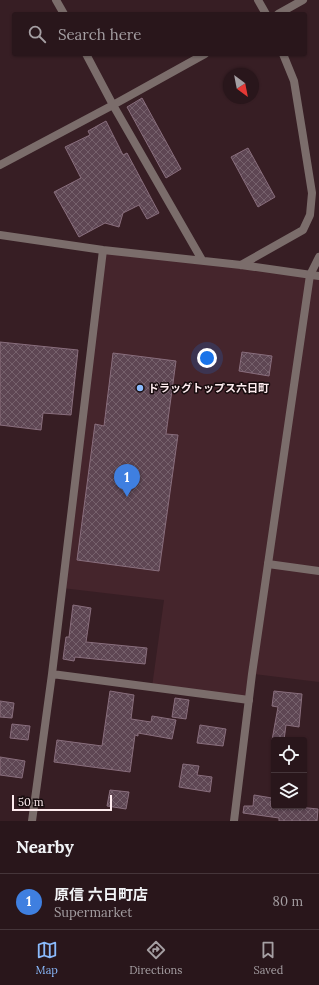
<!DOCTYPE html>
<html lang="en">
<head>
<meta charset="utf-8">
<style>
	body { margin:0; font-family:Lora,"Noto Sans JP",serif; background:#311f24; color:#f1f3f6 }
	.controls { position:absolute; right:12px; bottom:12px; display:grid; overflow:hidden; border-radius:4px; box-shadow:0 1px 3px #0004 }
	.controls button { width:36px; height:36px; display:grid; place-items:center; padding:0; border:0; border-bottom:1px solid #45353a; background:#29161b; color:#f1f3f6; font:20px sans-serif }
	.compass { position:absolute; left:223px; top:68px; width:36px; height:36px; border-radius:50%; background:#29161b; box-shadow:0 1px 3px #0004; rotate:148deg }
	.scale { position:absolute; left:12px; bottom:10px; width:100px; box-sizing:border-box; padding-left:4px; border:2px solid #feecef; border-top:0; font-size:11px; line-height:14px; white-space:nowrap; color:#feecef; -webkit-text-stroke:3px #170c0e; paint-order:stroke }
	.you { position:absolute; left:207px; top:358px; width:14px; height:14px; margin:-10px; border:3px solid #fff; border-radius:50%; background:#1a73e8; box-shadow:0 0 0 6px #1a73e833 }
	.badge { display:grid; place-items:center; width:26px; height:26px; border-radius:50%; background:#8abafc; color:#fff; font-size:13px; font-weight:700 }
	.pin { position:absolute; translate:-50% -33px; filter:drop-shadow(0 1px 2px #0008) }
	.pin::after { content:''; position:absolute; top:21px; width:14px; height:12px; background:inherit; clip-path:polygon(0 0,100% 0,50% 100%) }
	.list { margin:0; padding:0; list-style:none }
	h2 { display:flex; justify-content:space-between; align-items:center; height:52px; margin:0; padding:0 16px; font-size:17px }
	h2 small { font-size:13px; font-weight:400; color:#a59fa3 }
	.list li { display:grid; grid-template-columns:26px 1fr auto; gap:12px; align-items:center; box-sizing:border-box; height:56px; padding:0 16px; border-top:1px solid #45353a }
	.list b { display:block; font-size:15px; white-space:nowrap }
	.list p { margin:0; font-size:13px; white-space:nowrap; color:#a59fa3 }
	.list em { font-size:13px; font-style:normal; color:#a59fa3 }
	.icon { flex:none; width:22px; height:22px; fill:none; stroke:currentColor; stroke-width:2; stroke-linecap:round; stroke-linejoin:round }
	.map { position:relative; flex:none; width:319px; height:821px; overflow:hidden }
	.search { position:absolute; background:#29161b; box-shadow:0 1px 3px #0004; left:12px; right:12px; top:12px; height:44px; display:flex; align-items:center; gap:10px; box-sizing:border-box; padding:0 14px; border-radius:4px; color:#a59fa3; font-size:15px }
	.sheet { height:108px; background:#29161b }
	nav { display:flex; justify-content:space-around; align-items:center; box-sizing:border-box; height:56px; border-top:1px solid #45353a; background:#29161b; font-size:11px; color:#a59fa3 }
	nav a { display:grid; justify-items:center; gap:2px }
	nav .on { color:#8abafc }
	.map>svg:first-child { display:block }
</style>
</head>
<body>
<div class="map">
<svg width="319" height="821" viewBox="0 0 319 821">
	<defs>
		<pattern id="building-cross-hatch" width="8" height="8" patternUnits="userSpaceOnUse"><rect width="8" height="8" fill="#5e4653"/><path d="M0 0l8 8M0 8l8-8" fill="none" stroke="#76616c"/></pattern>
	</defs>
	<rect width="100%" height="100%" fill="#371e24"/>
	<path fill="#45252c" d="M103,250l216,26v406l-66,-8 -4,26 -97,-13 12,-87 -102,-12z"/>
	<path fill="url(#building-cross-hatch)" stroke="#896e7d" d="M142,98l39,71 -15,9 -39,-71z
		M106,121l17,34 4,-2 32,60 -12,6 -8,-14 -16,8 -4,14 -14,-4 -26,14 -25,-45 27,-14 -16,-31 25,-12 -2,-4z
		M248,148l27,49 -17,10 -27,-50z
		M0,342l78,8 -7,65 -28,-2 -2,17 -41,-5z
		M242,352l30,4 -3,20 -30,-5z
		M113,353l63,8 -10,73 12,1 -19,136 -82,-11 18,-136 9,2z
		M73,605l18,3 -5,34 61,6 -2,16 -70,-7 -1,4 -11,-2 3,-22h3z
		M110,691l24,4 -3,24 20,3 1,-6 24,4 -4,19 -34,-6v3l-3,-1 -5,37 -76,-10 3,-22 45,6z
		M274,691l28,3 -3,33 -13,-2 -2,15h-12l6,-33 -6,-1z
		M175,698l14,2 -3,19 -14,-2z
		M0,701l14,2 -2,15 -12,-1z
		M12,724l18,2 -2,14 -18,-2z
		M200,725l26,4 -3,17 -26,-3z
		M0,757l25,4 -3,17 -22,-3z
		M183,764l16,2 -2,9 15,2 -2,15 -31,-5z
		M110,790l19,2 -3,17 -19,-3z
		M254,795l18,3 -2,8h18l30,3 -1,12h-38v-3l-36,-5 1,-7h9z"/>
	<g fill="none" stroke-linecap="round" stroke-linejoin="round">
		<path stroke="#7b6d6b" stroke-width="8" d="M268,564l51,7"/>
		<path stroke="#7b6d6b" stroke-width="8" d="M56,0l8,14
			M258,0l8,14
			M278,14l25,-14
			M86,54l27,51 89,155
			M0,165l113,-60 92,-51
			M0,235l103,15 138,15 78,11
			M241,265l62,-35 7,-15 2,-22 -10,-63 -8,-49 -11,-27
			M52,674l197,26
			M32,821l20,-147 51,-424"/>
		<path stroke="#7b6d6b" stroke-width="8" d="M234,821l18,-147 58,-399 9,-18"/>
	</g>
	<circle fill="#8abafc" stroke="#170c0e" stroke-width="1.5" cx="140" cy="388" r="4"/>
	<g text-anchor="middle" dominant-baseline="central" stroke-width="3" stroke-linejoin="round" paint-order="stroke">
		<g font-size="11" font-weight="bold" fill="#feecef" stroke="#170c0e" text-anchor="start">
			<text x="148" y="388">ドラッグトップス六日町</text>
		</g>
	</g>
</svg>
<div class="controls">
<button><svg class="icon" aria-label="locate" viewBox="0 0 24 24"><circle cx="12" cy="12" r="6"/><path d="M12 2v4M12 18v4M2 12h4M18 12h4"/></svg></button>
<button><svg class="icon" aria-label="layers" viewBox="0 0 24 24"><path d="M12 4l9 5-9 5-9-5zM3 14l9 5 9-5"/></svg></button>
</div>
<svg class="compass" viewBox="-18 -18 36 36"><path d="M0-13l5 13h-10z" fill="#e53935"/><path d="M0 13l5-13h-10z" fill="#a59fa3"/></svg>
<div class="scale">50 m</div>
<div class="you"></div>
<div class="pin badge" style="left:127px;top:497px;background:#3f7fe0">1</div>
<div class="search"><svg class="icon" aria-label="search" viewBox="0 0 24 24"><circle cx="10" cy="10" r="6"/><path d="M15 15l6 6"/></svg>Search here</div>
</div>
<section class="sheet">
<h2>Nearby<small></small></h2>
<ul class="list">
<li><span class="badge" style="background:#3f7fe0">1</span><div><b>原信 六日町店</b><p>Supermarket</p></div><em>80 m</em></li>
</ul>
</section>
<nav>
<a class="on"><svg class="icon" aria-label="map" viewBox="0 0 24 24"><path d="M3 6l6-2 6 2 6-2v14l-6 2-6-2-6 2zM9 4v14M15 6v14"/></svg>Map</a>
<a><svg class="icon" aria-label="directions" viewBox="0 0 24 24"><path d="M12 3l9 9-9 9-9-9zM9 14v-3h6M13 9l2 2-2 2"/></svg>Directions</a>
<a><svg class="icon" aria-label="saved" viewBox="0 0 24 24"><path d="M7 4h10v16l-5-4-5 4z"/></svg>Saved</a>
</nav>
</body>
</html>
